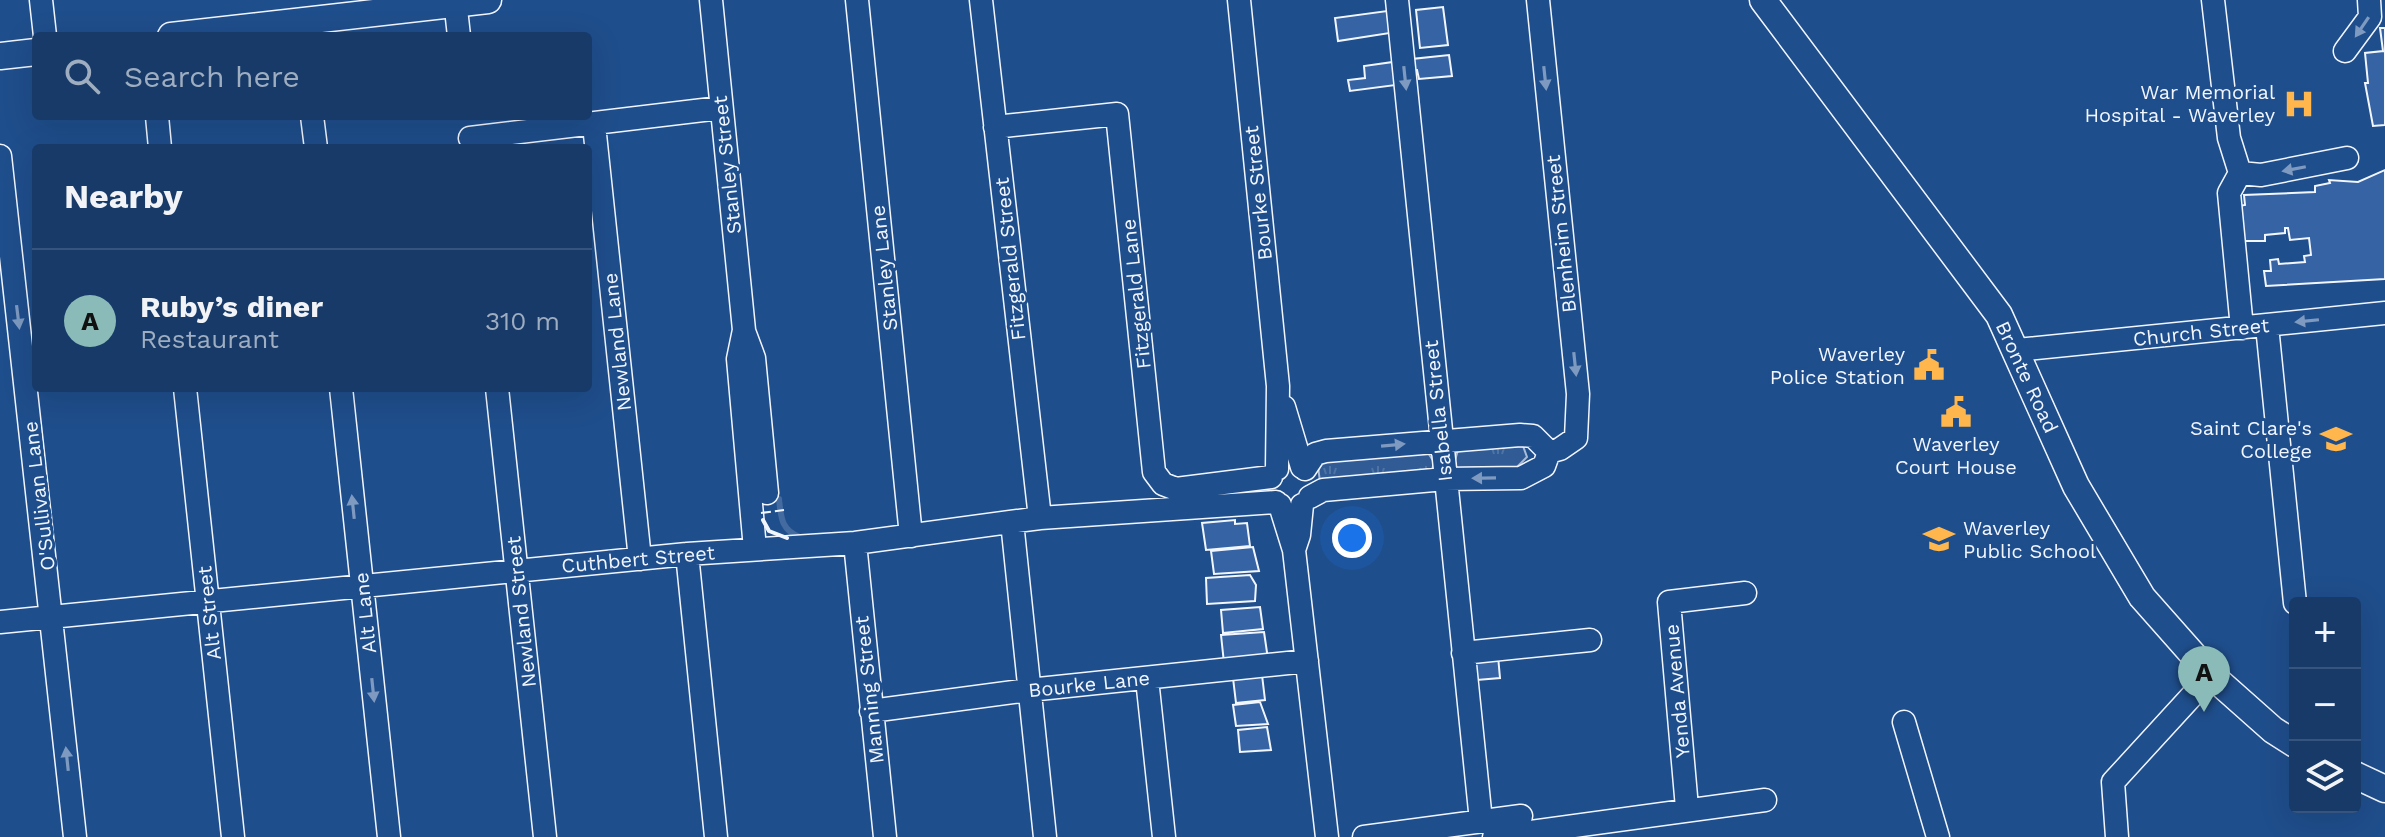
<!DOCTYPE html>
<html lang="en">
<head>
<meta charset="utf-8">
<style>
	body { margin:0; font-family:"Work Sans",sans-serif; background:#20416f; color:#f1f3f6 }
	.controls { position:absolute; right:24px; bottom:24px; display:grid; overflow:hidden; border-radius:8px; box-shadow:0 8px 32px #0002 }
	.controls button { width:72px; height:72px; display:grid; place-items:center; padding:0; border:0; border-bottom:2px solid #36547d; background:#173a69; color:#f1f3f6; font:40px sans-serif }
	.you { position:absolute; left:1352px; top:538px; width:28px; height:28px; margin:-20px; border:6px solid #fff; border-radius:50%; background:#1a73e8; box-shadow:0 0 0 12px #1a73e833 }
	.badge { display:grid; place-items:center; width:52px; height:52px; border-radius:50%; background:#8bbbb9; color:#111; font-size:26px; font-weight:700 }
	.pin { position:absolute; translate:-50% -66px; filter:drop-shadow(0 2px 4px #0008) }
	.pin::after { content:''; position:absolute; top:42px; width:28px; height:24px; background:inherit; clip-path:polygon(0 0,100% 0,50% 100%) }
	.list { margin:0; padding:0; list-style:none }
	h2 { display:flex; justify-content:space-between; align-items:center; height:104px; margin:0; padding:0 32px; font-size:34px }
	h2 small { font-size:26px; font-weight:400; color:#9eadc0 }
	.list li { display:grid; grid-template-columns:52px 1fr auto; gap:24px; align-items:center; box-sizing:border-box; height:144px; padding:0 32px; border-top:2px solid #36547d }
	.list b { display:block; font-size:30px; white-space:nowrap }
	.list p { margin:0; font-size:26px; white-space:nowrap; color:#9eadc0 }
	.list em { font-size:26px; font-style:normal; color:#9eadc0 }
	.icon { flex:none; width:44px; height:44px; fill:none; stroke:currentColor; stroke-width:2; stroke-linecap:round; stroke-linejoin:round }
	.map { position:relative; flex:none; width:2385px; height:837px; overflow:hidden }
	.search { position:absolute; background:#173a69; box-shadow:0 8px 32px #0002; left:32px; top:32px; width:560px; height:88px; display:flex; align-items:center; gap:20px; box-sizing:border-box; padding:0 28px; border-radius:8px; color:#9eadc0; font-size:30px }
	.panel { position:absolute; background:#173a69; box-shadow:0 8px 32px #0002; left:32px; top:144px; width:560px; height:248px; border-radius:8px }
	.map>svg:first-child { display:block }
</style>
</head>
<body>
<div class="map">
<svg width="2385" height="837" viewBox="0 0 2385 837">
	<defs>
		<pattern id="grass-tufts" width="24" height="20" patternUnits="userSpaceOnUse" patternTransform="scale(2)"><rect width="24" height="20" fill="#305b95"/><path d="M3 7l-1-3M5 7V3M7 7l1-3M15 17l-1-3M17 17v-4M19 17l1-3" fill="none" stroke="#4e73a5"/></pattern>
	</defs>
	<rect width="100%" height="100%" fill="#1f4e8c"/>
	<path fill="url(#grass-tufts)" stroke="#a8bbd7" stroke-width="2" d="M1523,446l4,11 -10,10 -60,1 -3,-4 4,-14z
		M1428,453l6,9 -2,8 -112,12 -2,-16 9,-5z"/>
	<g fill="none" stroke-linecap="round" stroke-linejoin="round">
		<path stroke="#446ba0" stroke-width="6" d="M779,499c2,18 2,31 21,38"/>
	</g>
	<path fill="#3563a3" stroke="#f2f6ff" stroke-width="2" d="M1443,7l5,38 -28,3 -4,-38z
		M1387,11l3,22 -52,8 -3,-23z
		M2380,28h5v97l-12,1 -8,-43h3l-3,-30 18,-2z
		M1449,55l3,21 -33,3 -2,-9h-3l-2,-11z
		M1393,62l3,23 -46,6 -2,-11 17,-2 -1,-12z
		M2385,170v109l-119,7 -2,-15h7l-1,-11 8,-1 1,5 26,-2 -1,-6 7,-1 -2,-17 -19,2 -2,-12h-3v5l-20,2v6h-25l-7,-34 12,-2 -1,-10 71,-3v-6l15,-3 -1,-3 29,2z
		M1235,520v4l12,-1 3,23 -44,4 -4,-27z
		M1253,547l6,24 -45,3 -3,-23z
		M1250,575l6,10 -1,16 -48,3 -1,-26z
		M1260,607l3,22 -40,4 -2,-23z
		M1264,632l4,27 -44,4 -3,-28z
		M1498,656l2,22 -23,2 -3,-21z
		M1262,675l3,25 -29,3 -3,-25z
		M1260,702l8,22 -32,2 -3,-21z
		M1267,727l4,23 -31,2 -2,-22z"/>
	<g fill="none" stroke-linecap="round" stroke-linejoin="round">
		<defs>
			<path id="minor" d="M41,0l4,36
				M455,0l4,36
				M711,0l33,330 -6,29 17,190
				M857,0l54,536
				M981,0l59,518
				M1239,0l39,386 -1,83
				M1397,0l84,821
				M1538,0l40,394 -2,44 -16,11 -11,3
				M2213,0l16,138 11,35
				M2345,51l25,-34 -1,-17
				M157,116l3,32
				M312,116l4,32
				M594,125l46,434
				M995,127l122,-13 37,358 9,12 13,5 95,-12
				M470,138l250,-30
				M0,156l75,681
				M2240,173l-11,20 13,135
				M2240,173l21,2 86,-17
				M2267,326l28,277
				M744,331l10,27 13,135
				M2017,350l368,-37
				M185,388l48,449
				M341,388l48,449
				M497,388l48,449
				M1284,407l18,60
				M1305,469l10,-15 11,-3 194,-16 13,1 16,16
				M1310,497l13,-7 122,-11 76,-1 23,-12 5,-14
				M1280,505l14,45 33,287
				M1012,522l33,315
				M855,543l30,294
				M1294,550l5,-15 3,-30
				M687,554l29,283
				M0,622l687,-68 168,-11 185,-25 236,-16
				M1463,653l127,-13
				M1147,679l17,158
				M871,711l158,-21 278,-29
				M1904,722l34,115
				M1687,808l-18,-206 76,-9
				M1364,837l157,-21
				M1494,837l271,-37
				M2117,837l-4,-55 98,-107"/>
			<path id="major" d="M1763,0l236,315 77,171 66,111 69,78 62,55 22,14
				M171,36l317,-36
				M0,56l36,-4
				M2355,775l30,14"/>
		</defs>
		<use href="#minor" stroke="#f2f6ff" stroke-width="25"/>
		<use href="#major" stroke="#f2f6ff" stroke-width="29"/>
		<use href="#minor" stroke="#1f4e8c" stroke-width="22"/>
		<use href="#major" stroke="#1f4e8c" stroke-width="26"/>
		<path stroke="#f2f6ff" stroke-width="2" stroke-dasharray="10 4" stroke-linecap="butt" d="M761,513l23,-3"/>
		<path stroke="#f2f6ff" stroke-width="4" d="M763,520l6,11 18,7"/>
	</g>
	<defs><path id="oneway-solid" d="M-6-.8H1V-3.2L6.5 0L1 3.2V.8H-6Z" transform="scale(2)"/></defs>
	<g fill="#7e9ac0">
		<use href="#oneway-solid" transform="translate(2362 27) rotate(124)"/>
		<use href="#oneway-solid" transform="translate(1405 78) rotate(84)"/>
		<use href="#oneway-solid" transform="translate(1545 78) rotate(84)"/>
		<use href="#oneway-solid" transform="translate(2294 169) rotate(169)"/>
		<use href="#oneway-solid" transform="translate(18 317) rotate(83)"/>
		<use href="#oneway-solid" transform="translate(2307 321) rotate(174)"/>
		<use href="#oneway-solid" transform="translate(1575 364) rotate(84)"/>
		<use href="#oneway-solid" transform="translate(1393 445) rotate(-5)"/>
		<use href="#oneway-solid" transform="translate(1484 478) rotate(179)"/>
		<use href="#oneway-solid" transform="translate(353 507) rotate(-96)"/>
		<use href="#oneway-solid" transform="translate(373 690) rotate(84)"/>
		<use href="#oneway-solid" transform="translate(67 759) rotate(-96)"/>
	</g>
	<defs>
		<symbol id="hospital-bare" viewBox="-9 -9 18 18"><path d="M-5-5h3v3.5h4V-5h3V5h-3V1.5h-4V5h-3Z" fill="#ffb74d" stroke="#1f4e8c" stroke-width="2.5" paint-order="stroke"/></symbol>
		<symbol id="civic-bare" viewBox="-9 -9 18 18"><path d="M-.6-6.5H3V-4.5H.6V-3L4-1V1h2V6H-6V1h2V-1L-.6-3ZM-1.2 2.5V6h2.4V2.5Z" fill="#ffb74d" stroke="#1f4e8c" stroke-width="2.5" paint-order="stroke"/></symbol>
		<symbol id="school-bare" viewBox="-9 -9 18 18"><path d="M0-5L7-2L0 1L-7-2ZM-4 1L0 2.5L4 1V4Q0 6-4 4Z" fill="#ffb74d" stroke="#1f4e8c" stroke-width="2.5" paint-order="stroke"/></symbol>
	</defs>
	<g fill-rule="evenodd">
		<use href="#hospital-bare" x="2277" y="82" width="44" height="44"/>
		<use href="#civic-bare" x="1907" y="343" width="44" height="44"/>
		<use href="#civic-bare" x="1934" y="390" width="44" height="44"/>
		<use href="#school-bare" x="2314" y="417" width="44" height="44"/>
		<use href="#school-bare" x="1917" y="517" width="44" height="44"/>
	</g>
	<g text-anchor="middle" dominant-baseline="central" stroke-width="6" stroke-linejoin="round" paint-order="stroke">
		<g font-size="20" fill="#f2f6ff" stroke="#1f4e8c" text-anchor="end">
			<text x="2275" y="92">War Memorial<tspan x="2275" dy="23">Hospital - Waverley</tspan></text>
			<text x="1905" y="354">Waverley<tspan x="1905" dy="23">Police Station</tspan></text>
			<text x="2312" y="428">Saint Clare's<tspan x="2312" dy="23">College</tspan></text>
			<text x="1956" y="444" text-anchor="middle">Waverley<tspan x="1956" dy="23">Court House</tspan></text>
			<text x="1963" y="528" text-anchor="start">Waverley<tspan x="1963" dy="23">Public School</tspan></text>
		</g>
		<g font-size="20" fill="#f2f6ff" stroke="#1f4e8c">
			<text transform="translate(727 165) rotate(-96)">Stanley Street</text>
			<text transform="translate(1258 193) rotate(-96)">Bourke Street</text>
			<text transform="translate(1561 234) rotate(-96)">Blenheim Street</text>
			<text transform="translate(1010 259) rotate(-96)">Fitzgerald Street</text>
			<text transform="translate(884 268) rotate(-96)">Stanley Lane</text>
			<text transform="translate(1136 294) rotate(-96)">Fitzgerald Lane</text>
			<text transform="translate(2201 332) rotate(-6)">Church Street</text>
			<text transform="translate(617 342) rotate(-96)">Newland Lane</text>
			<text transform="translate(2027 377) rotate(65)">Bronte Road</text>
			<text transform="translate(1438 411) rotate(-96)">Isabella Street</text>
			<text transform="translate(39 496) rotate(-97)">O'Sullivan Lane</text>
			<text transform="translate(638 559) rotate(-5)">Cuthbert Street</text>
			<text transform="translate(521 612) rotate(-96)">Newland Street</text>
			<text transform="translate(209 613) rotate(-96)">Alt Street</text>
			<text transform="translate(365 613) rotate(-96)">Alt Lane</text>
			<text transform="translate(1089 684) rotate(-6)">Bourke Lane</text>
			<text transform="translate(869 690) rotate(-96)">Manning Street</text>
			<text transform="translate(1677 691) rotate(-95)">Yenda Avenue</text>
		</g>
	</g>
</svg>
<div class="controls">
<button>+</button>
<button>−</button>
<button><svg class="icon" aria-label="layers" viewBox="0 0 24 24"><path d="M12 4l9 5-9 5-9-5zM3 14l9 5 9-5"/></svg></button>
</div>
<div class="you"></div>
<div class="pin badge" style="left:2204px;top:712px">A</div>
<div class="search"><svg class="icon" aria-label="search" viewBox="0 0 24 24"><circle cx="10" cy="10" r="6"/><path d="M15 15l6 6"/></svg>Search here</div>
<section class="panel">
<h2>Nearby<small></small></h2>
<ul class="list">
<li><span class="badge">A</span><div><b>Ruby’s diner</b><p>Restaurant</p></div><em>310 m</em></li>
</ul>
</section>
</div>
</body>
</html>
